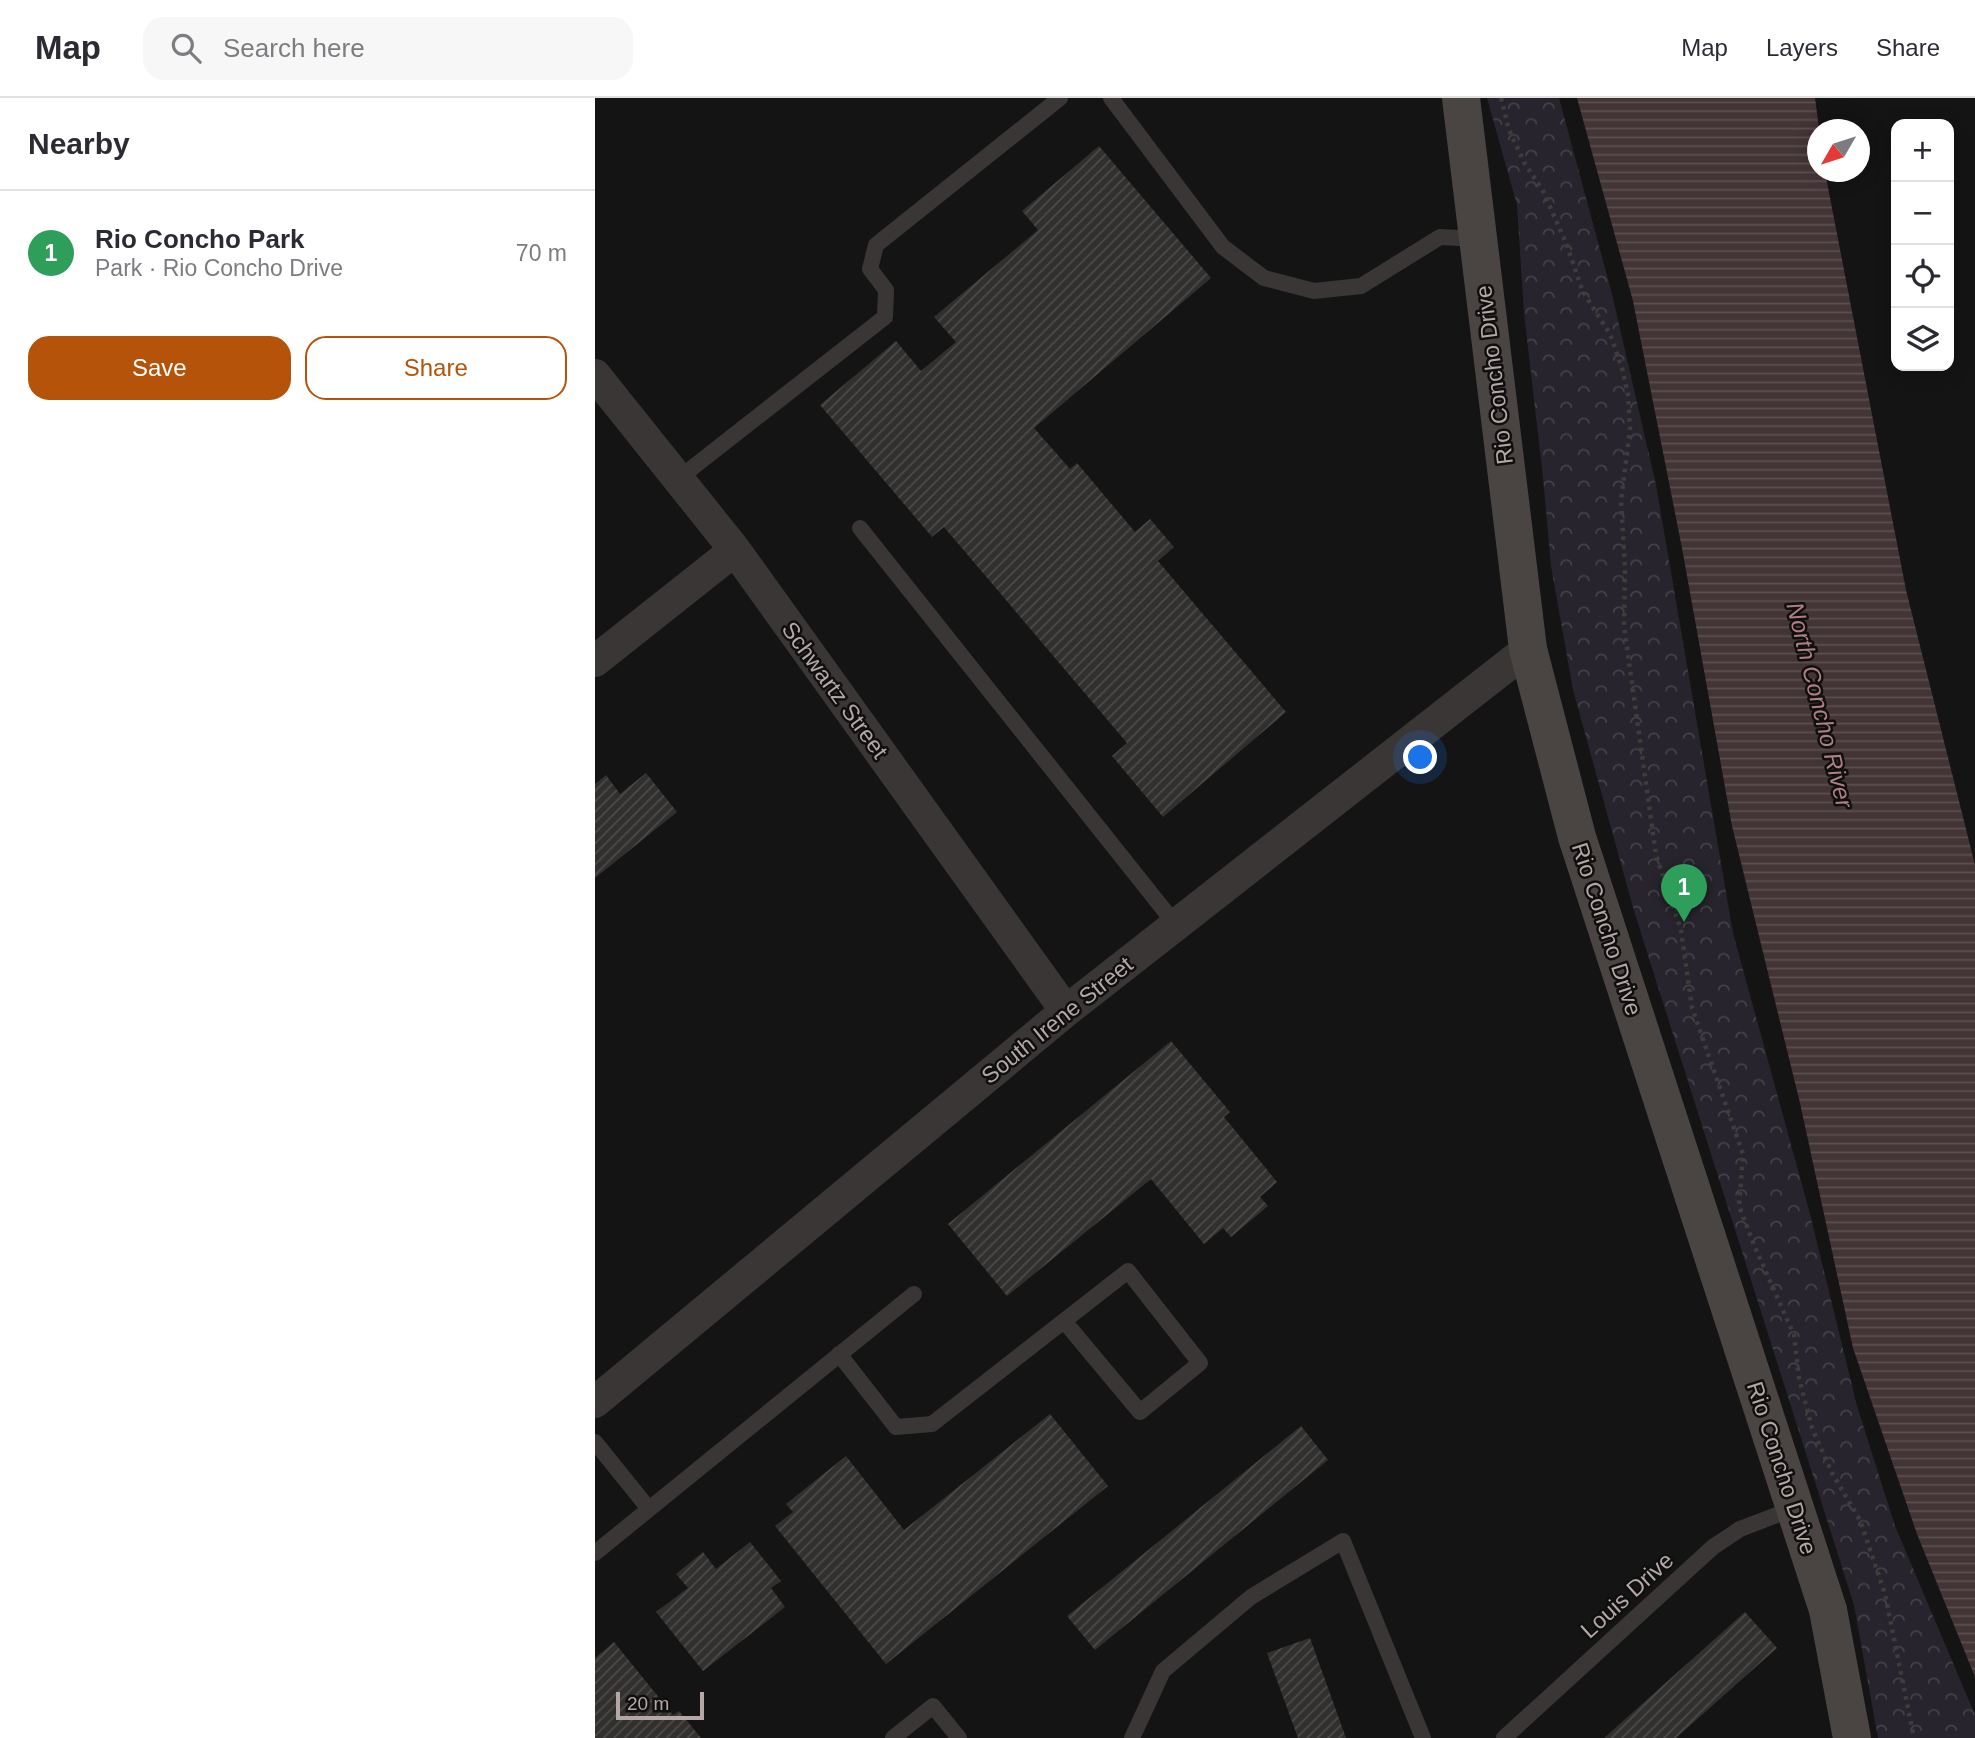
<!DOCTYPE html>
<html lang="en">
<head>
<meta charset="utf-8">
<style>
	body { margin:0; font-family:Arial,sans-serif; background:#f7f7f7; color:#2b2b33 }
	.controls { position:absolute; right:21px; top:21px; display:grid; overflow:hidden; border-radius:14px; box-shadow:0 4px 18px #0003 }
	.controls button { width:63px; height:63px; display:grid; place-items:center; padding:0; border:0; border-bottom:2px solid #e1e1e2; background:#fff; color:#2b2b33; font:35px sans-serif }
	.compass { position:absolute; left:1212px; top:21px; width:63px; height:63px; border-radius:50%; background:#fff; box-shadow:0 4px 18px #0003; rotate:231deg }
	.scale { position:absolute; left:21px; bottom:18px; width:88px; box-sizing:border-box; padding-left:7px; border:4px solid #b5a7a6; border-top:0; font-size:19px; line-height:24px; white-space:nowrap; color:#b5a7a6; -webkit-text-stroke:5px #100f0f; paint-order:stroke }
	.you { position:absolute; left:826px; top:660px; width:24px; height:24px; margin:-18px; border:5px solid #fff; border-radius:50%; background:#1a73e8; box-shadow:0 0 0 10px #1a73e833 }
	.badge { display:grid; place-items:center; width:46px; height:46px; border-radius:50%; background:#b45309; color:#fff; font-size:23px; font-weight:700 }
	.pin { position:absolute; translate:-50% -58px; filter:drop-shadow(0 2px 4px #0008) }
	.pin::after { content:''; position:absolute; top:37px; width:24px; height:21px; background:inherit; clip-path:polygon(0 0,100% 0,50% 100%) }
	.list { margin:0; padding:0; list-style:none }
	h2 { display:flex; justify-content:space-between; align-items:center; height:91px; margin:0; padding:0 28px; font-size:30px }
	h2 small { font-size:23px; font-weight:400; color:#7c7c81 }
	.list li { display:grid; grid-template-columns:46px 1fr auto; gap:21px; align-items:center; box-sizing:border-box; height:126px; padding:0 28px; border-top:2px solid #e1e1e2 }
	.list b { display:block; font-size:26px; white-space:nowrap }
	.list p { margin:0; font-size:23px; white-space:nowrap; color:#7c7c81 }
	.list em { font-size:23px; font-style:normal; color:#7c7c81 }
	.actions { display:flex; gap:14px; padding:21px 28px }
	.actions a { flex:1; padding:16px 0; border:2px solid #b45309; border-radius:21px; text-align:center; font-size:24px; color:#b45309 }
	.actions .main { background:#b45309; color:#fff }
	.icon { flex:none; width:38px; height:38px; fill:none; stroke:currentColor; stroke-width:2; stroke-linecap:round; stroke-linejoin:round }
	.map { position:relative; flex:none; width:1380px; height:1640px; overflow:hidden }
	header { display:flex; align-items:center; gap:42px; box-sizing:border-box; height:98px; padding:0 35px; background:#fff; border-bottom:2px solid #e1e1e2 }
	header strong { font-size:33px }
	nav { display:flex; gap:38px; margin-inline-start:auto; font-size:24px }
	.search { width:490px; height:63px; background:#f7f7f7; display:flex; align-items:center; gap:18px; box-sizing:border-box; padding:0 24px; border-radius:21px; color:#7c7c81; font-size:26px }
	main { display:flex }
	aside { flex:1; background:#fff }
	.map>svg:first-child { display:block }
</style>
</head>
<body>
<header>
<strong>Map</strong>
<div class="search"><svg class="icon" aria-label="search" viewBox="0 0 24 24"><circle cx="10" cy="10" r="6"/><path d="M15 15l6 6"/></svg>Search here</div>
<nav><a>Map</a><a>Layers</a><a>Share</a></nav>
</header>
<main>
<aside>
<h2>Nearby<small></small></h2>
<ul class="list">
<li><span class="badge" style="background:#2e9e5b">1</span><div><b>Rio Concho Park</b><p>Park · Rio Concho Drive</p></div><em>70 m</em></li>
</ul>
<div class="actions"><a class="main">Save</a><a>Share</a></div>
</aside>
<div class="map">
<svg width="1380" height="1640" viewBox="0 0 1380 1640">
	<defs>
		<pattern id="park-crowns" width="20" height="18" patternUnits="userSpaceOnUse" patternTransform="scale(1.75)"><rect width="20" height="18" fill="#28242d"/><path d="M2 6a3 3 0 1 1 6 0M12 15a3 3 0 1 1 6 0" fill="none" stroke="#454148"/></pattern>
		<pattern id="water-rules" width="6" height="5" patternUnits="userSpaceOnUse" patternTransform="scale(1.75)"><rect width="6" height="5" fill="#433436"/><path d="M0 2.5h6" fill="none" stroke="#5c4f50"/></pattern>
		<pattern id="building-hatch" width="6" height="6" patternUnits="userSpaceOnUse" patternTransform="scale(1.75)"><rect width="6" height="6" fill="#31302f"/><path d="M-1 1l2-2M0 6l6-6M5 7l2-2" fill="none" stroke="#4d4b4a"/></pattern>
	</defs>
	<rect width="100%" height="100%" fill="#151414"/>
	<path fill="url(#park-crowns)" d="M892,0h72l53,196 44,191 77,448 77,281 47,192 38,120 80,189v23h-97l-24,-133 -220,-694 -61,-221 -22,-124 -8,-89 -19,-164 -7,-108z"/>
	<path fill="url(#water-rules)" d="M982,0h238l4,31 -1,1v42h7l81,418 69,275v812l-58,-143 -64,-186 -53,-245 -68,-277 -50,-278 -49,-247z"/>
	<path fill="url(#building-hatch)" d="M504,48l112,132 -177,150 36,41 7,-6 58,69 15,-13 24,28 -16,14 128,151 -123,105 -51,-61 15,-13 -183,-216 -12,10 -112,-132 76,-64 25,30 35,-29 -22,-25 104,-87 -16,-19z
		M51,675l31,39 -82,66v-94l11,-9 14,19z
		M576,943l59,71 -6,5 53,65 -17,15 8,9 -37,31 -8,-9 -19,16 -53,-65 -144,117 -59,-72z
		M455,1316l58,72 -222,178 -111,-138 18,-14 -7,-8 60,-48 58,74z
		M706,1328l27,34 -233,190 -28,-34z
		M155,1444l31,39 -10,7 14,19 -82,64 -47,-59 32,-24 -12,-14 27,-22 13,17z
		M1150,1514l32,36 -101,90h-72z
		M715,1540l36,100h-48l-31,-85z
		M19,1544l59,73 6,-4 22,27h-106v-80z"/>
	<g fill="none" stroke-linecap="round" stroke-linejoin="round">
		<path stroke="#413c3b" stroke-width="4.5" stroke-dasharray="3.5 5" stroke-linecap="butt" d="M906,0l8,32 16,34 18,27 23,52 17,49 27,42 12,34 6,27 2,34 -9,72 4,67 -1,58 32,229 25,75 11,78 51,146 -4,52 15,39 40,90 5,43 13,50 20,45 28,47 25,74 29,144"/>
		<path stroke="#3a3635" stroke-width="16" d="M516,0l112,149 41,31 50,13 47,-5 79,-49 38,2
			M83,381l207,-162 1,-27 -16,-21 6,-24 184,-147
			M265,430l316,397
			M244,1256l57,73 36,-3 196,-153 72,92 -60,49 -76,-91
			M0,1344l54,67
			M0,1455l319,-259
			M298,1640l40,-32 26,32
			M537,1640l31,-67 88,-74 92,-56 80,197
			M909,1640l209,-191 27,-18 55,-21"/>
		<path stroke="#3a3635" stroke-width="32" d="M0,277l140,175 331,461
			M0,563l140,-111
			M0,1304l471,-391 462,-362"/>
		<path stroke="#4a4443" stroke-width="38" d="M866,0l67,551 49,188 251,773 24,128"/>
	</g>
	<g text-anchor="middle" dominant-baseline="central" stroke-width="5" stroke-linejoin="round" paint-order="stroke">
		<g font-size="23" fill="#b5a7a6" stroke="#100f0f">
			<text transform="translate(899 277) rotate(-97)">Rio Concho Drive</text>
			<text transform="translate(240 592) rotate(54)">Schwartz Street</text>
			<text transform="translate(1012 831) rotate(72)">Rio Concho Drive</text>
			<text transform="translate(462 922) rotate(-39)">South Irene Street</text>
			<text transform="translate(1187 1370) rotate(72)">Rio Concho Drive</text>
			<text transform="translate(1032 1497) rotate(-42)">Louis Drive</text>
		</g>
		<g font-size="24" font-style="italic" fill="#ae7f86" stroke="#100f0f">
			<text transform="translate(1225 607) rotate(76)">North Concho River</text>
		</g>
	</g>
</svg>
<div class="controls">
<button>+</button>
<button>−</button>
<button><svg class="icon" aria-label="locate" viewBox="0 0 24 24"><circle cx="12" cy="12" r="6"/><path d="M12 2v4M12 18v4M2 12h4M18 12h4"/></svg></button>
<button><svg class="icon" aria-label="layers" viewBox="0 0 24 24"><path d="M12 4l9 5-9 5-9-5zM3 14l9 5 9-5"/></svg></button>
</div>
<svg class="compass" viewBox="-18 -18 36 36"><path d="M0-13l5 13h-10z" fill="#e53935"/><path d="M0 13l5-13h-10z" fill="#7c7c81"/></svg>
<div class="scale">20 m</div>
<div class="you"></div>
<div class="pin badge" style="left:1089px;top:824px;background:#2e9e5b">1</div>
</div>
</main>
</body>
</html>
